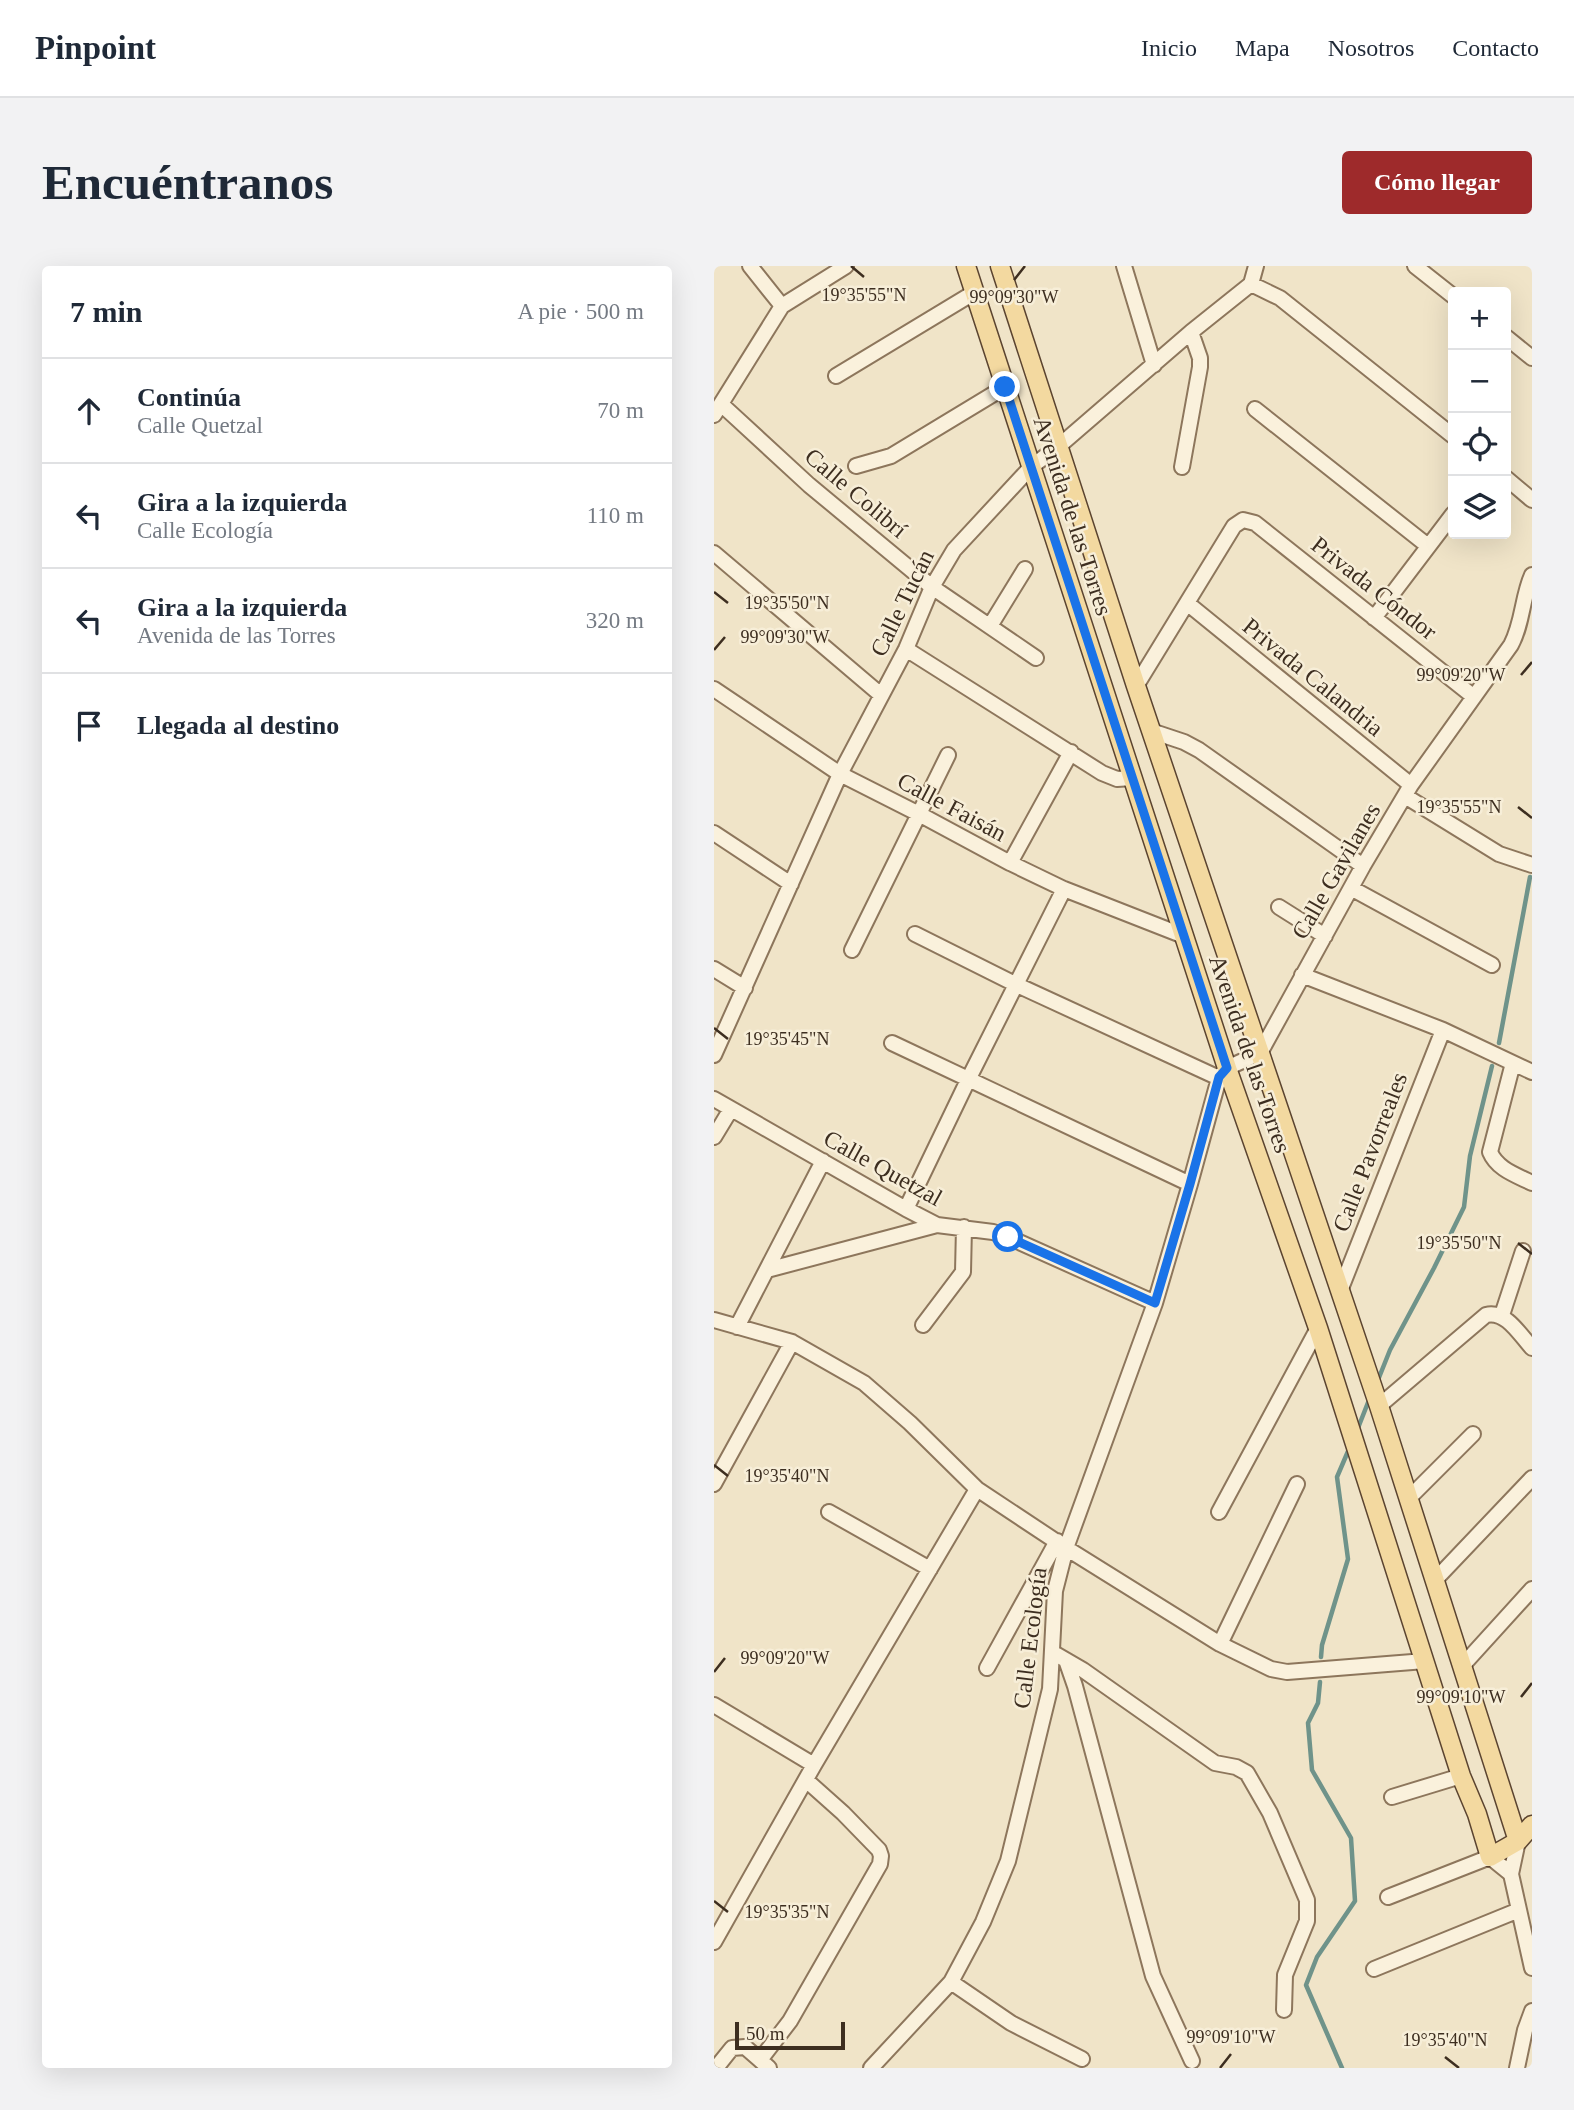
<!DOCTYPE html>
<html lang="es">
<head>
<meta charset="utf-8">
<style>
	body { margin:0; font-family:Georgia,serif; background:#f2f2f3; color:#1f2937 }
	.controls { position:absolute; right:21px; top:21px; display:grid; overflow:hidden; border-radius:7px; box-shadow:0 7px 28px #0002 }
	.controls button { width:63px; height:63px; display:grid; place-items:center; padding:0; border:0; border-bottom:2px solid #e0e1e3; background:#fff; color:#1f2937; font:35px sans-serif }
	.scale { position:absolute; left:21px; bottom:18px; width:110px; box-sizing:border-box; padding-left:7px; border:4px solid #3d2e20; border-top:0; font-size:19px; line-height:24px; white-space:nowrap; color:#3d2e20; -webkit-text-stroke:5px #f7eed8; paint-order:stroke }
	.stop { position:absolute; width:21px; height:21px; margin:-16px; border:5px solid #1a73e8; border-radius:50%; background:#fff }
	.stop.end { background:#1a73e8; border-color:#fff; box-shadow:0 2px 7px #0008 }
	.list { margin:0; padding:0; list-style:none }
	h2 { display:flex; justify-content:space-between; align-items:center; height:91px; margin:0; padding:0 28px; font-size:30px }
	h2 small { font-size:23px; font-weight:400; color:#747a83 }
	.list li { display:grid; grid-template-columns:46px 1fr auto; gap:21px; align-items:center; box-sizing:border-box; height:105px; padding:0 28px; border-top:2px solid #e0e1e3 }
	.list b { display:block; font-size:26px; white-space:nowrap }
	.list p { margin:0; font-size:23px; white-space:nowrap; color:#747a83 }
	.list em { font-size:23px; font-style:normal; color:#747a83 }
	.icon { flex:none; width:38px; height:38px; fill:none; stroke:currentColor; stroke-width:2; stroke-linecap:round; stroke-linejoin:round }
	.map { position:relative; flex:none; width:818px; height:1802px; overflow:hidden; border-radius:7px }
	header { display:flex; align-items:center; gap:42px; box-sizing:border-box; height:98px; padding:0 35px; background:#fff; border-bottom:2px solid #e0e1e3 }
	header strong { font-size:33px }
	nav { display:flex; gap:38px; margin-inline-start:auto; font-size:24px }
	.intro { display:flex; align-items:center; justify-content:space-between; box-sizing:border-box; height:168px; padding:0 42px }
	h1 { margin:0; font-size:49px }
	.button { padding:18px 32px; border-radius:7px; background:#9e2a2b; color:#fff; font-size:24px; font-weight:700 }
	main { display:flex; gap:42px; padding:0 42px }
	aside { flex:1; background:#fff; border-radius:7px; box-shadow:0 7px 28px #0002 }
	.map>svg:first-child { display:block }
</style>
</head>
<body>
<header>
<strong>Pinpoint</strong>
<nav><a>Inicio</a><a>Mapa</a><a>Nosotros</a><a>Contacto</a></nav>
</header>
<div class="intro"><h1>Encuéntranos</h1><a class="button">Cómo llegar</a></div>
<main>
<aside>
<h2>7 min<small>A pie · 500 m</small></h2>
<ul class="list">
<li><svg class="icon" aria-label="ahead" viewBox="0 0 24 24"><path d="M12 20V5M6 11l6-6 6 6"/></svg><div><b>Continúa</b><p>Calle Quetzal</p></div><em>70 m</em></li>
<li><svg class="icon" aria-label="left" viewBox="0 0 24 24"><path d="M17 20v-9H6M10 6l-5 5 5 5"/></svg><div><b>Gira a la izquierda</b><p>Calle Ecología</p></div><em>110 m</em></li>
<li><svg class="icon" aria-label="left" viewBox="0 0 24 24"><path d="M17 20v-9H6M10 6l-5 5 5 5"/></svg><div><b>Gira a la izquierda</b><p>Avenida de las Torres</p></div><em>320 m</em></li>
<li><svg class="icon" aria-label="arrive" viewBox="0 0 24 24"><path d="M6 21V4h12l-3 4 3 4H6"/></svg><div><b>Llegada al destino</b></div></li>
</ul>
</aside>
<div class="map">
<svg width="818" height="1802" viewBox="0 0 818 1802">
	<rect width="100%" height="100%" fill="#f0e4c8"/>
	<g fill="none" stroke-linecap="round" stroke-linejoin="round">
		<path stroke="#6f938a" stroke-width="4.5" d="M785,777l31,-166
			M664,1114l12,-30 44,-82 30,-61 6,-51 22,-90
			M644,1162l11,-28
			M607,1391l1,-12 26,-86 -11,-82 12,-28
			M606,1416l-2,21 -10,20 4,47 39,68 4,63 -38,56 -11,28 36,83"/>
		<defs>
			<path id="minor" d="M36,0l32,40
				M410,0l30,99
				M701,0l38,30
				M537,18l29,14 173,138
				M792,71l26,21
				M122,110l139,-84
				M7,138l88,81 123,102 104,71
				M541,143l173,137
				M0,149l68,-109 64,-40
				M142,200l35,-10 114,-69
				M468,201l18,-100v-9l-9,-26
				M792,212l26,22
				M0,287l167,142
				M473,337l224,182
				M660,352l79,-104
				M276,360l35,-57
				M192,383l196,124 15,6 15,-1
				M422,420l98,-160 9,-6 12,3 219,174
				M0,423l126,85 79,40 91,49 54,26 120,47
				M437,465l33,11 15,8 164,116
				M691,530l94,58 33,11
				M0,567l77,51
				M296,597l61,-111
				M637,622l141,77
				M565,641l46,29
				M201,668l100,50 204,94
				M138,684l96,-195
				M0,703l31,19
				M588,709l141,55 89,42
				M178,777l298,141
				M0,789l126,-281 66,-125 26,-62 22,-37 77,-83 28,-21 132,-114 60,-48 5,-18
				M799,797l-23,89c7,17 26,23 42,31
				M0,833l192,110 31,16 56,7 15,5 147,66
				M0,871l17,-28
				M192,943l63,-131 95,-189
				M53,1004l170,-45
				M626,1025l103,-261
				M788,1049l21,-64
				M0,1054l78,22 72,41 46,40 67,66 89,59 154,96 51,25 16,3 138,-11
				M209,1059l40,-53 1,-45
				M23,1061l86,-166
				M665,1140l107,-91c20,-5 34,20 46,33
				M0,1218l78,-142
				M695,1232l64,-64
				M115,1246l101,57
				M505,1246l99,-184
				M721,1314l97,-102
				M506,1378l77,-160
				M338,1386l31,18 132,93 21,4 11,6 23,40 37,87v21l-22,54 -1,35
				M352,1394l9,26 78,290 39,85
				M749,1399l69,-76
				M273,1402l70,-127
				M0,1439l100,60
				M678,1531l69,-21
				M804,1575l-7,33 21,94
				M674,1631l102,-40 21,17
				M0,1676l100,-177 163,-276
				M660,1703l145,-59
				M237,1716l60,41 71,36
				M2,1802l16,-20 13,-1 15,13
				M55,1802l-9,-8 30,-39 90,-157 1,-8 -2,-6 -36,-37 -37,-33
				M157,1802l80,-86 32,-60 25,-61 42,-172 5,-98 11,-43 89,-245 35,-119 29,-106 8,-10 33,-15 103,-187 48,-81 100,-140c12,-22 11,-48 21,-70
				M803,1802l8,-38 7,-19"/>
			<path id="major" d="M252,0l261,802 91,260 143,448 16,38 13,43 28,-16 14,-16
				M286,0l136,420 243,720 139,435"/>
		</defs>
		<use href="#minor" stroke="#8d765c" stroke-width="18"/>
		<use href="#major" stroke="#5b4430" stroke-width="21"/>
		<use href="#minor" stroke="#faf1dc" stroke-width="14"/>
		<use href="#major" stroke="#f3d9a0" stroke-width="18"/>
	</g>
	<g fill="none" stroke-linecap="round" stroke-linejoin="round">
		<path stroke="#1a73e8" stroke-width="9" d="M291,121l222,681 -8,9 -29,107 -35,119 -147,-66"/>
	</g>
	<path fill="none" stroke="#3d2e20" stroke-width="2.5" d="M137,0l13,11M300,14l11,-14M0,326l14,11M0,384l11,-13M807,409l11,-13M804,541l14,11M0,762l14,11M804,977l14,11M0,1199l14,11M0,1406l11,-14M807,1431l11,-14M0,1635l14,11M731,1791l14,11M506,1802l11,-14"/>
	<g text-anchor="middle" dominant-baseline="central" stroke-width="5" stroke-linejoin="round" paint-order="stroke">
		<g font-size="24" fill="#3d2e20" stroke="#f7eed8">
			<text transform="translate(142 227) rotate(40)">Calle Colibrí</text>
			<text transform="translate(359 250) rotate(72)">Avenida de las Torres</text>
			<text transform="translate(660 322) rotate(38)">Privada Cóndor</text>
			<text transform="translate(188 337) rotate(-64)">Calle Tucán</text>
			<text transform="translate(599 411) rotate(39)">Privada Calandria</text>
			<text transform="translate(238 541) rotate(28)">Calle Faisán</text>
			<text transform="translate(622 605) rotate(-60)">Calle Gavilanes</text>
			<text transform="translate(536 788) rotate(71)">Avenida de las Torres</text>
			<text transform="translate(656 886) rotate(-69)">Calle Pavorreales</text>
			<text transform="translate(169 902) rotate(29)">Calle Quetzal</text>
			<text transform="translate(316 1372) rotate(-83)">Calle Ecología</text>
		</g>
	</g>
	<g font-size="18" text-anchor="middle" fill="#3d2e20" stroke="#f7eed8" stroke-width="5" stroke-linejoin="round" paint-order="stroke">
		<text x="150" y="35">19°35'55"N</text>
		<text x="300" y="37">99°09'30"W</text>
		<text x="73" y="343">19°35'50"N</text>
		<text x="71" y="377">99°09'30"W</text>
		<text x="747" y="415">99°09'20"W</text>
		<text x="745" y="547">19°35'55"N</text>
		<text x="73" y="779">19°35'45"N</text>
		<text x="745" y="983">19°35'50"N</text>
		<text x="73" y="1216">19°35'40"N</text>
		<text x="71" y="1398">99°09'20"W</text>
		<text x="747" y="1437">99°09'10"W</text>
		<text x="73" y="1652">19°35'35"N</text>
		<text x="517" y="1777">99°09'10"W</text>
		<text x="731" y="1780">19°35'40"N</text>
	</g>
</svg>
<div class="controls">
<button>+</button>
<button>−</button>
<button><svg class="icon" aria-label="locate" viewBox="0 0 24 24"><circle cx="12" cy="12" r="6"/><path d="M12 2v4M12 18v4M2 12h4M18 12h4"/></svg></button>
<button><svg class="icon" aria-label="layers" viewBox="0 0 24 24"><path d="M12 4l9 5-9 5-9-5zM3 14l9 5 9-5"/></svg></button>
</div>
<div class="scale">50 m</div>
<div class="stop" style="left:294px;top:971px"></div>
<div class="stop end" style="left:291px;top:121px"></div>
</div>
</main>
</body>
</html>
